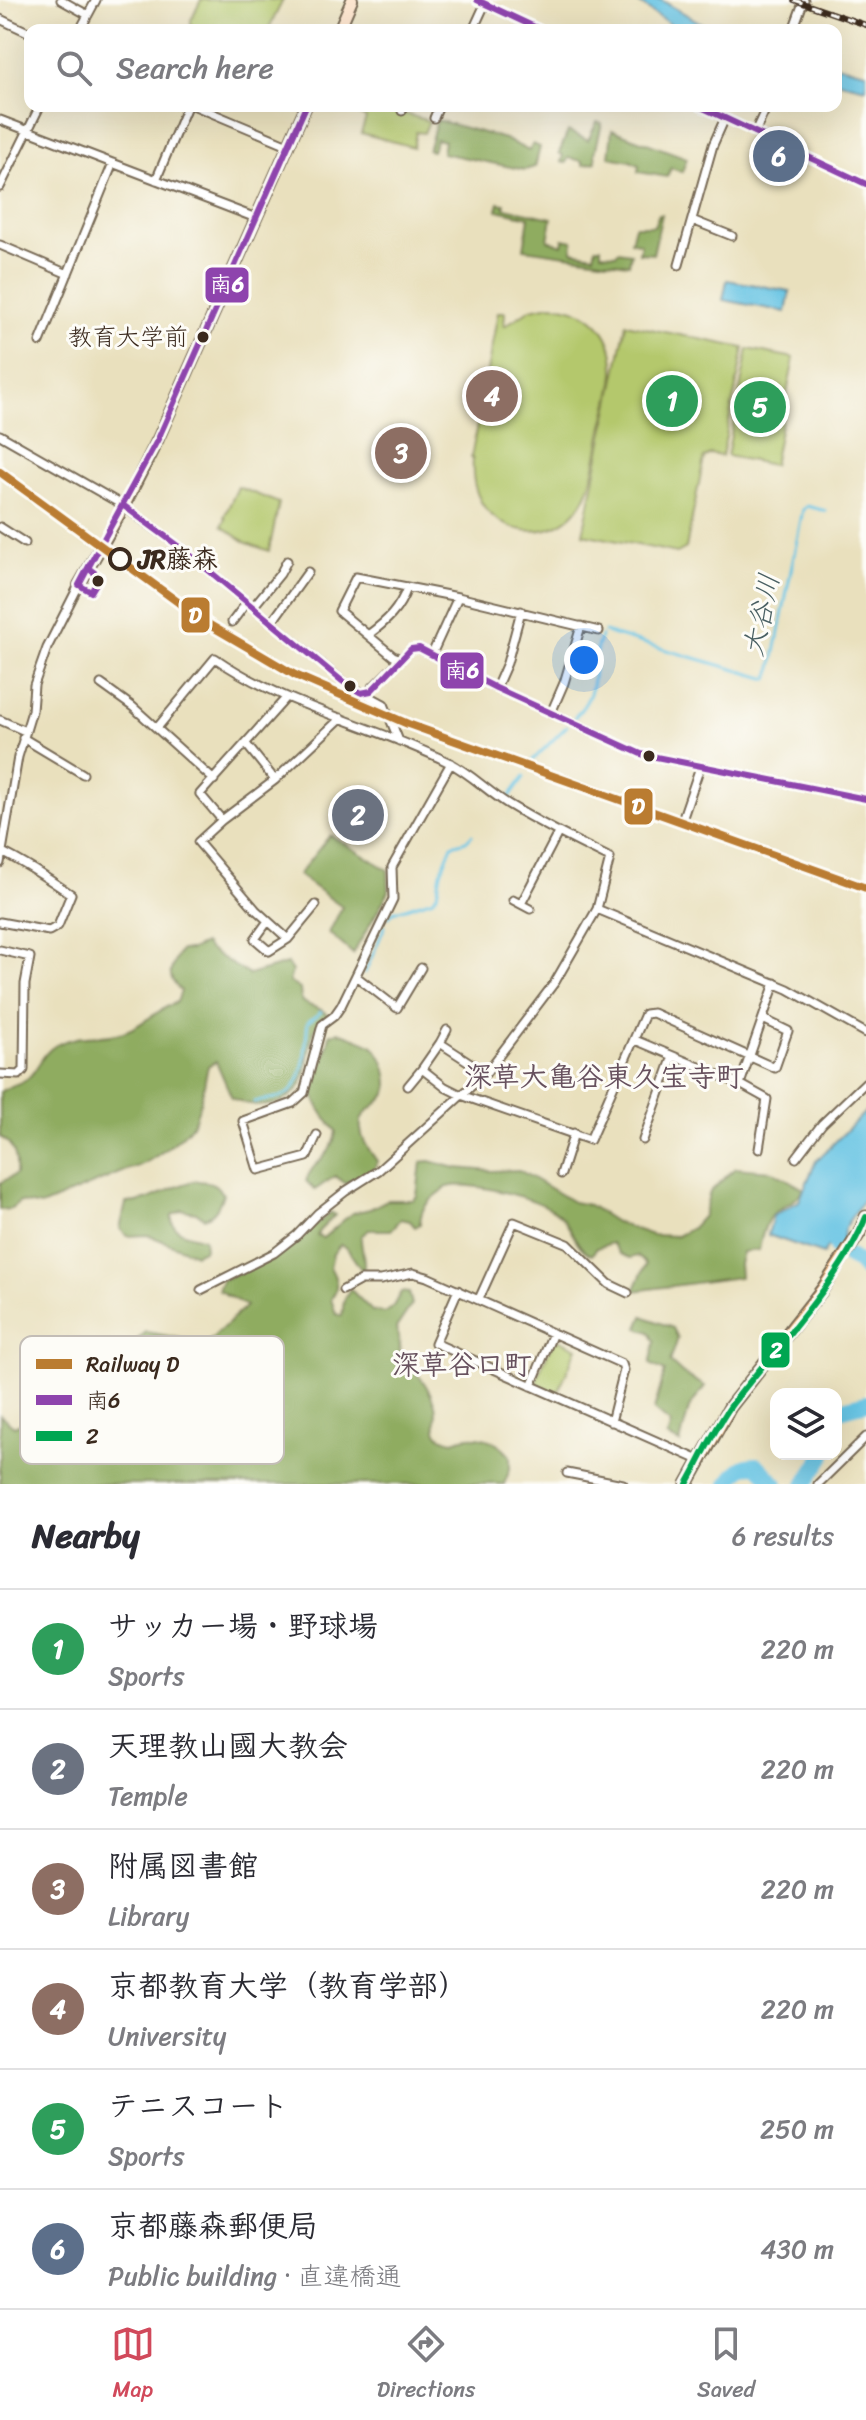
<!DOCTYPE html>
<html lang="en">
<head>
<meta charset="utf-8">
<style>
	body { margin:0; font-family:Sriracha,"Klee One",sans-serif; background:#f7f7f7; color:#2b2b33 }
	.controls { position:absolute; right:24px; bottom:24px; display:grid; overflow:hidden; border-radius:16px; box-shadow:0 8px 32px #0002 }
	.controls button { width:72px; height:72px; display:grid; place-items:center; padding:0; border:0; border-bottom:2px solid #e1e1e2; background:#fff; color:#2b2b33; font:40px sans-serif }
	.you { position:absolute; left:584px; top:660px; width:28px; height:28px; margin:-20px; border:6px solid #fff; border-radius:50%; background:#1a73e8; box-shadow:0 0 0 12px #1a73e833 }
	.badge { display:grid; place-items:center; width:52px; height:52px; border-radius:50%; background:#d1495b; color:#fff; font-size:26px; font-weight:700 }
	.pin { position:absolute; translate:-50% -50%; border:4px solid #fff; box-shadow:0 2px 8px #0006 }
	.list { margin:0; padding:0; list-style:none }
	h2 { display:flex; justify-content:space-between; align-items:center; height:104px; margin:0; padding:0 32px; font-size:34px }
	h2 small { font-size:26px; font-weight:400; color:#7c7c81 }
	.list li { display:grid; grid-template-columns:52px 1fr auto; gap:24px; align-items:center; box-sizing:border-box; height:120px; padding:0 32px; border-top:2px solid #e1e1e2 }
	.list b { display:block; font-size:30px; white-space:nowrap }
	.list p { margin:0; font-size:26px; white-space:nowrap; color:#7c7c81 }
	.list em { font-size:26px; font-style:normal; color:#7c7c81 }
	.icon { flex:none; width:44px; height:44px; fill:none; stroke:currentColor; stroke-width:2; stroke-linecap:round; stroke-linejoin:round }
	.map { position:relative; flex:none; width:866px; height:1484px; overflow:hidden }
	.search { position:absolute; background:#fff; box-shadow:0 8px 32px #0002; left:24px; right:24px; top:24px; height:88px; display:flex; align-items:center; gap:20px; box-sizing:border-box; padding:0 28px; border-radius:16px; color:#7c7c81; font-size:30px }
	.sheet { height:824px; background:#fff }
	nav { display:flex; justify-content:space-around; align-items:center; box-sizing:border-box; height:112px; border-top:2px solid #e1e1e2; background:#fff; font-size:22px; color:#7c7c81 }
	nav a { display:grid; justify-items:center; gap:4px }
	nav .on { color:#d1495b }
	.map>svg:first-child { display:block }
</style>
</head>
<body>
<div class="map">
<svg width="866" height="1484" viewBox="0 0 866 1484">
	<rect width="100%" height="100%" fill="#fdfcf7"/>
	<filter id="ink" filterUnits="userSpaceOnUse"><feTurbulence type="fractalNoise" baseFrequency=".0125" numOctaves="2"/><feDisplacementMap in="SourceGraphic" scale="16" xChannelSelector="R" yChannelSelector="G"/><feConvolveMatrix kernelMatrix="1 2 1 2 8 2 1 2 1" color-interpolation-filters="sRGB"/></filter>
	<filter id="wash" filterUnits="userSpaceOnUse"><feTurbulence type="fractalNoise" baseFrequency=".006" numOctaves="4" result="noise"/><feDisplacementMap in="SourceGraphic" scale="32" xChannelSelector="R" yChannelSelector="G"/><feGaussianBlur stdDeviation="1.8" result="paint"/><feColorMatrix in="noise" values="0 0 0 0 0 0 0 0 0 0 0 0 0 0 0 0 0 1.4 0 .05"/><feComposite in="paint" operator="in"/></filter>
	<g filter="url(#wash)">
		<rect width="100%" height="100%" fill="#e9e0bd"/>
		<path fill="#b4c86c" stroke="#787945" stroke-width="2" d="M201,0h82l-15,30h-70l-7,-4v-6z
			M362,106h16l51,15 -5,12 -8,-1 -3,15 -52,-14 5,-15 -7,-4z
			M550,305c38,1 65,26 64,65 0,19 -8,41 -12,60 -8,38 -10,87 -55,99 -17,4 -31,2 -46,-7 -23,-13 -30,-39 -28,-63l-2,-1 27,-146h7l-1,14 27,-17z
			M626,324l118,24 -22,108 -12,-2 -6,4 -18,90 -9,5 -94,-19z
			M748,349l46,9 -21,107 -46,-9z
			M238,487l41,16 -10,48 -22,-8 -25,-17 4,-7 -2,-2z
			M558,1339l19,9 -20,46 -19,-10 -2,-5 17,-37z"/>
		<path fill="#8fac60" stroke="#656b3f" stroke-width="2" d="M437,120l68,19 24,12 4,-7 7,3 -5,20 -10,3 -83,-17 2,-12 -8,-2 -4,12 -4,-1z
			M597,122l5,1 -7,30 1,9 -13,3v-4l-15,-3 -2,5 -5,-1 2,-7 -4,-2 9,-22 20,9z
			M612,130l75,28 -5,14 -11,-4 -4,9 -29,-5 1,-7 -9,-4 -21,-4z
			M499,203l6,1v4l47,10 -4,22 14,5 1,-6 10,2 -1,10 22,4 2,-8h5v6l15,1 2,-3 13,2 -2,11 -105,-15 5,-32 -32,-7z
			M659,214h3l-9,40 -14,-1 2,-9 -10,-3 4,-15h19z
			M330,835l58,35 1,21 -36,63 -24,-21 13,-26 -44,-32z
			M204,944l4,5 41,26 38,-11 5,7 -3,11 11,7 1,11c9,8 20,7 27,15 -4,4 -10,9 -13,14 -13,28 0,56 -33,72 -18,8 -33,4 -50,-3l-16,-37 -8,5c-4,16 -7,41 -14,55 -8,16 -48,45 -65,48l-88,37 -21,-4 -9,7 -11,1v-27l16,-9c1,-15 -1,-30 -16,-37v-45c8,-6 20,-8 28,-14 11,-10 14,-25 28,-33 22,-12 39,-6 61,-11 22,-5 39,-24 60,-32l4,-11c-17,-16 -10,-23 0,-41h10z
			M338,1032c7,2 31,11 35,14 10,9 19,35 13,48 -5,10 -23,16 -25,27 -2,16 7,28 16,40l-3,9 -29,13 -10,-7 -20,14 -9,-9c7,-22 26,-21 30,-50 -43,-53 -13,-44 -6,-97z
			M430,1161l26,7 36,3 27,-1 54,32 16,3 28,18 35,12 25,1 15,-8 11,-12 7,-24 25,-24 37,3 32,18c-8,13 -19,15 -31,25 -8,7 -12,25 -14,36l-17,2 -3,12 1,13 -106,14 12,-27 -9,-8 -7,2 -10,-4 -8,-11 -16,5 -4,7c-17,-6 -20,-31 -35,-42 -19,-15 -86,-32 -109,-26 -2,0 -8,6 -10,7 -12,10 -17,14 -18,30l-5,3 -5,-6 -9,-2 -10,11h-22l-8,6c-1,12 6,25 2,36l-17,-25 -6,-2 -7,9 -3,13c7,12 9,21 1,32l5,15 6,2 2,-16 6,-11 22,22 13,2 7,-5 9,-16 8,1 3,11 -16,24 4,17 -2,26 8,2 4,-5c11,7 21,24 25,37 4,17 -8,31 18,36 23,-9 41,-4 57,15v13l-6,15h-504v-69l14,11 35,-16 17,-11 3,-12 17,-3 24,-15 15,8 5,-5 -3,-23 19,-17 35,6 24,7 41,-39 -28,-16 4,-10c41,-18 76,-37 109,-68l4,3 -16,16 -2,5 6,2 29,-25 18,-4 17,-9h26l4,-4 4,-34z
			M196,1181c14,1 19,1 27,13 -4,11 -7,20 -19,24l-8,-6 -14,-2 -10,5c-2,19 19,19 32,24l1,10 -10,5 -47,-19 -21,1 -7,-7 6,-26c27,0 44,-18 70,-22z
			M643,1316l30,12 5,10 -8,24 13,12 22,12 -16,22 -9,35 -13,-6 4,-13 -17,-14 11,-39 -15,-7 5,-22 -5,-10 -12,-4z"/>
		<path fill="#65c3e3" stroke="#507680" stroke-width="2" d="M634,0h27l52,30h-34z
			M836,65l30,7v16l-30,-7z
			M727,280l63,11 -4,21 -63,-12z
			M866,1111v85l-22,32 -1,14 -13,1 -7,11 -55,-19 5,-19 26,-15 17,-40z"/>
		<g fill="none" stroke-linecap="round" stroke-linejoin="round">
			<path stroke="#65c3e3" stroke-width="3" d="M604,632l164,47 3,-6 32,-164 4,-3 19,5
				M574,718c30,-32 12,-46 27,-82
				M532,761l35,-35
				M508,799l16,-22
				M389,917l4,-5 40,-13 4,-5 4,-22 11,-27 14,-4 6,-6
				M365,973l20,-47
				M254,1102c11,-2 28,-3 37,-11 16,-16 14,-49 17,-69l13,-10"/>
			<path stroke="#65c3e3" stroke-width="16" d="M838,1221l-5,15 4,13 21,13 8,9
				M836,1411l30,-8
				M728,1484c8,-11 14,-20 29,-19l19,19
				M805,1484l19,-30"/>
		</g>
	</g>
	<g filter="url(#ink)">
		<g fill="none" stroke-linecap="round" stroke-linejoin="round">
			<defs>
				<path id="street" d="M61,0l27,15
					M477,0l64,30
					M0,19l30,14
					M80,30l16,-30
					M473,30l12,-26
					M793,30l11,-30
					M195,106l93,39
					M699,106l167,78
					M402,111l2,-5
					M434,118l5,-12
					M0,120l256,98
					M755,132l12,-26
					M156,180l31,-74
					M0,187l40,-81
					M692,220l40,16
					M0,245l68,29
					M679,265l34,-120 12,-27
					M40,342l73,-179
					M0,435l119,68 65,47 161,133 39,21 15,37
					M0,527l25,16
					M458,597l141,34
					M253,607l27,-33 7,-13
					M232,622l15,-20
					M272,622l36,-50
					M368,635c19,-14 31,-25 39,-47
					M401,659l-8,-3 -54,-45 17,-34 102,20 -26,57
					M101,684l32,23 81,73
					M496,688l11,-25 14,-52
					M366,694l45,-45 8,-1 77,40 145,66 225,45
					M551,713l13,-30 17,-57
					M0,720l25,11
					M157,728l58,-70c71,49 156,66 233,104 22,11 39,29 60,42 33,20 67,37 102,54l-13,51 191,80 78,44
					M23,738l60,36
					M246,744l29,36
					M683,817l17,-50
					M222,820l-22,-26 86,-96
					M0,863l18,-106 14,-46 2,-26 13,-37 32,-63 12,7 9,-15 -12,-9
					M513,900l17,9
					M521,904l37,-71
					M268,921l-13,18 14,12 19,-12 28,-34
					M0,922l49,9 9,-5 13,-32c-23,-15 -44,-30 -69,-42
					M288,939l-32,-29 -58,-68 24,-22 53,-40 66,-62
					M0,950l30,7 -5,27 -1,86 -5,5 -19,-1
					M357,977l40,31 24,-40
					M635,1040l105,44 27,15 -8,50
					M440,1043l7,-13
					M486,1073l-46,-30 -18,26 23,18 16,8 129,45 55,-126 8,-1 122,55 13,-37 -25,-12
					M740,1084l35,-101
					M408,1086l14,-17
					M317,1135l-10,22 -49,13 -15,-49 50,-18 11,-10 18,-68 12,-9 7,-10 52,-107 -1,-32 59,-104
					M643,1140l30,-84
					M796,1158l26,-34 44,-42
					M561,1174l13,-41
					M201,1290l73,-37 23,-18 21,-22 28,-22 33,-21 107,-97 69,-91 42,-73
					M343,1290l18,-10h20l32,-7 14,4 195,87 2,6 -13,52
					M458,1290l-23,53 264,117
					M479,1299l35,-77 54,22 41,40 19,9
					M531,1386l22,-53
					M567,1473l56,11
					M818,1484l48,-47"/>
				<path id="secondary" d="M339,30l13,-30
					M79,585l45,-79 34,-67 148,-333"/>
				<path id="primary" d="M687,1484l43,-77 92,-117 38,-58 6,-15"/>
			</defs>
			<use href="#street" stroke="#786a56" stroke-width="11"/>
			<use href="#secondary" stroke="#786a56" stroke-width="14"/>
			<use href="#primary" stroke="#786a56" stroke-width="15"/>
			<use href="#street" stroke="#fff" stroke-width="7"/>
			<use href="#secondary" stroke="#fce5cf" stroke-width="10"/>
			<use href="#primary" stroke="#f7be87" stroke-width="11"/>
			<defs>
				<path id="rail" d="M794,0l72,25"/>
			</defs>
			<use href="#rail" stroke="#3b2a1e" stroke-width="6"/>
			<use href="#rail" stroke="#fdfcf7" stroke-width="3" stroke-dasharray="9" stroke-linecap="butt"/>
			<defs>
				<path id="bus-1" d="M477,0l64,30
					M699,106l167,78
					M124,506l60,44 158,131 19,12 10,-2 40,-42 8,-1 77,40 145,66 225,45
					M88,568l12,9 -9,15 -12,-7z
					M88,568l70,-129 148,-333"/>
				<path id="bus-2" d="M687,1484c15,-26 28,-57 46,-81 42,-55 108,-123 133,-186"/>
			</defs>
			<use href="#bus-1" stroke="#fdfcf7" stroke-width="12"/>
			<use href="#bus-2" stroke="#fdfcf7" stroke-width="12"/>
			<use href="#bus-1" stroke="#8e44ad" stroke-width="6"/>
			<use href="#bus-2" stroke="#00a651" stroke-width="6"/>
			<defs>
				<path id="rail-1" d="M0,472l208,152 87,51 113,49 458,164"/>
			</defs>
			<use href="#rail-1" stroke="#fdfcf7" stroke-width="14"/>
			<use href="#rail-1" stroke="#ba7c31" stroke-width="8"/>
		</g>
	</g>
	<g fill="#3b2a1e" stroke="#fdfcf7" stroke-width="3">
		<circle cx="203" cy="337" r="7"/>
		<circle cx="98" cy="581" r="7"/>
		<circle cx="350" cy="686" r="7"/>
		<circle cx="649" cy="756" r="7"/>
	</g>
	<circle fill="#fdfcf7" stroke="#3b2a1e" stroke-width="4" cx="120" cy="559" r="10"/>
	<g text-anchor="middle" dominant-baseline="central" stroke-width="6" stroke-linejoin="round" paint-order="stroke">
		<g font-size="24" fill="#3b2a1e" stroke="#fdfcf7" text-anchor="end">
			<text x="188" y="337">教育大学前</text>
		</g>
		<g font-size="26" font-weight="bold" fill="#3b2a1e" stroke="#fdfcf7" text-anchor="start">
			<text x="138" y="559">JR藤森</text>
		</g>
		<g font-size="28" font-style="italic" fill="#4a6063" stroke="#fdfcf7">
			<text transform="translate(761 615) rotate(-78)">大谷川</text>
		</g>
		<g font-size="28" font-weight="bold" fill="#67515e" stroke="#fdfcf7">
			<text x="604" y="1076">深草大亀谷東久宝寺町</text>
			<text x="462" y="1364">深草谷口町</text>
		</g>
	</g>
	<rect x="20" y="1336" width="264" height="128" rx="12" fill="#fdfcf7" stroke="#c3bdb6" stroke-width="2"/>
	<rect x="36" y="1359" width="36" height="10" fill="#ba7c31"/>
	<rect x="36" y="1395" width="36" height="10" fill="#8e44ad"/>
	<rect x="36" y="1431" width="36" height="10" fill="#00a651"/>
	<g font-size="22" fill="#3b2a1e">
		<text x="86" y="1372">Railway D</text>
		<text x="86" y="1408">南6</text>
		<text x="86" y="1444">2</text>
	</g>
	<g stroke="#fdfcf7" stroke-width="3">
		<rect x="204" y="266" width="46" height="38" rx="8" fill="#8e44ad"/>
		<rect x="180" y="596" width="31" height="38" rx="8" fill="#ba7c31"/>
		<rect x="439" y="651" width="46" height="39" rx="8" fill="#8e44ad"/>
		<rect x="623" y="787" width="31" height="39" rx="8" fill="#ba7c31"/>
		<rect x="760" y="1331" width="31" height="38" rx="8" fill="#00a651"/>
	</g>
	<g font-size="22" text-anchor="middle" font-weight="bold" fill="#fff">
		<text x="227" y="292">南6</text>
		<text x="195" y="623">D</text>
		<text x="462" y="678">南6</text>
		<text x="638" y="814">D</text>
		<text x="776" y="1358">2</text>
	</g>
</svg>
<div class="controls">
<button><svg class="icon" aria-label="layers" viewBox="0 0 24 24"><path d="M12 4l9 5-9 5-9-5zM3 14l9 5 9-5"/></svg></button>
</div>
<div class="you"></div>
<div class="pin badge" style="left:672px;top:401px;background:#2e9e5b">1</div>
<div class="pin badge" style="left:358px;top:815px;background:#6b7280">2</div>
<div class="pin badge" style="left:401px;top:453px;background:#8d6e63">3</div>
<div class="pin badge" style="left:492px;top:396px;background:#8d6e63">4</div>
<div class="pin badge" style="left:760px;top:407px;background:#2e9e5b">5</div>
<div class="pin badge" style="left:779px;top:156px;background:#5c6f8a">6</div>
<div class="search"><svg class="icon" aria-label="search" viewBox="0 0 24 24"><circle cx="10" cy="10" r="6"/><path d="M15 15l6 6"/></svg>Search here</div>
</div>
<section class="sheet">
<h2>Nearby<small>6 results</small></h2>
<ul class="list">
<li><span class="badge" style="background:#2e9e5b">1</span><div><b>サッカー場・野球場</b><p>Sports</p></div><em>220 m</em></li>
<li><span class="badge" style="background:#6b7280">2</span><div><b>天理教山國大教会</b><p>Temple</p></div><em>220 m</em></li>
<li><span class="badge" style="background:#8d6e63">3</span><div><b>附属図書館</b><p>Library</p></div><em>220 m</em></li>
<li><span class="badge" style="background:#8d6e63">4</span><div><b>京都教育大学（教育学部）</b><p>University</p></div><em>220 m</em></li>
<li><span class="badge" style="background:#2e9e5b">5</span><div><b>テニスコート</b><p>Sports</p></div><em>250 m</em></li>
<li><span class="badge" style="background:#5c6f8a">6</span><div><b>京都藤森郵便局</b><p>Public building · 直違橋通</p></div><em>430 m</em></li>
</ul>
</section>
<nav>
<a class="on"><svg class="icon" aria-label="map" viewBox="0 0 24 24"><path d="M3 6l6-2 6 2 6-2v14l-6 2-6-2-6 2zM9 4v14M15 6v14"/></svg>Map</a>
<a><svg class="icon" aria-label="directions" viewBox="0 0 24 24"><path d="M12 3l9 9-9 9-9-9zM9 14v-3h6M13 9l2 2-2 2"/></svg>Directions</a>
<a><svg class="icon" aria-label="saved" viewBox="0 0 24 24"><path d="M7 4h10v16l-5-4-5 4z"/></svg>Saved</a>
</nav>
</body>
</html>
